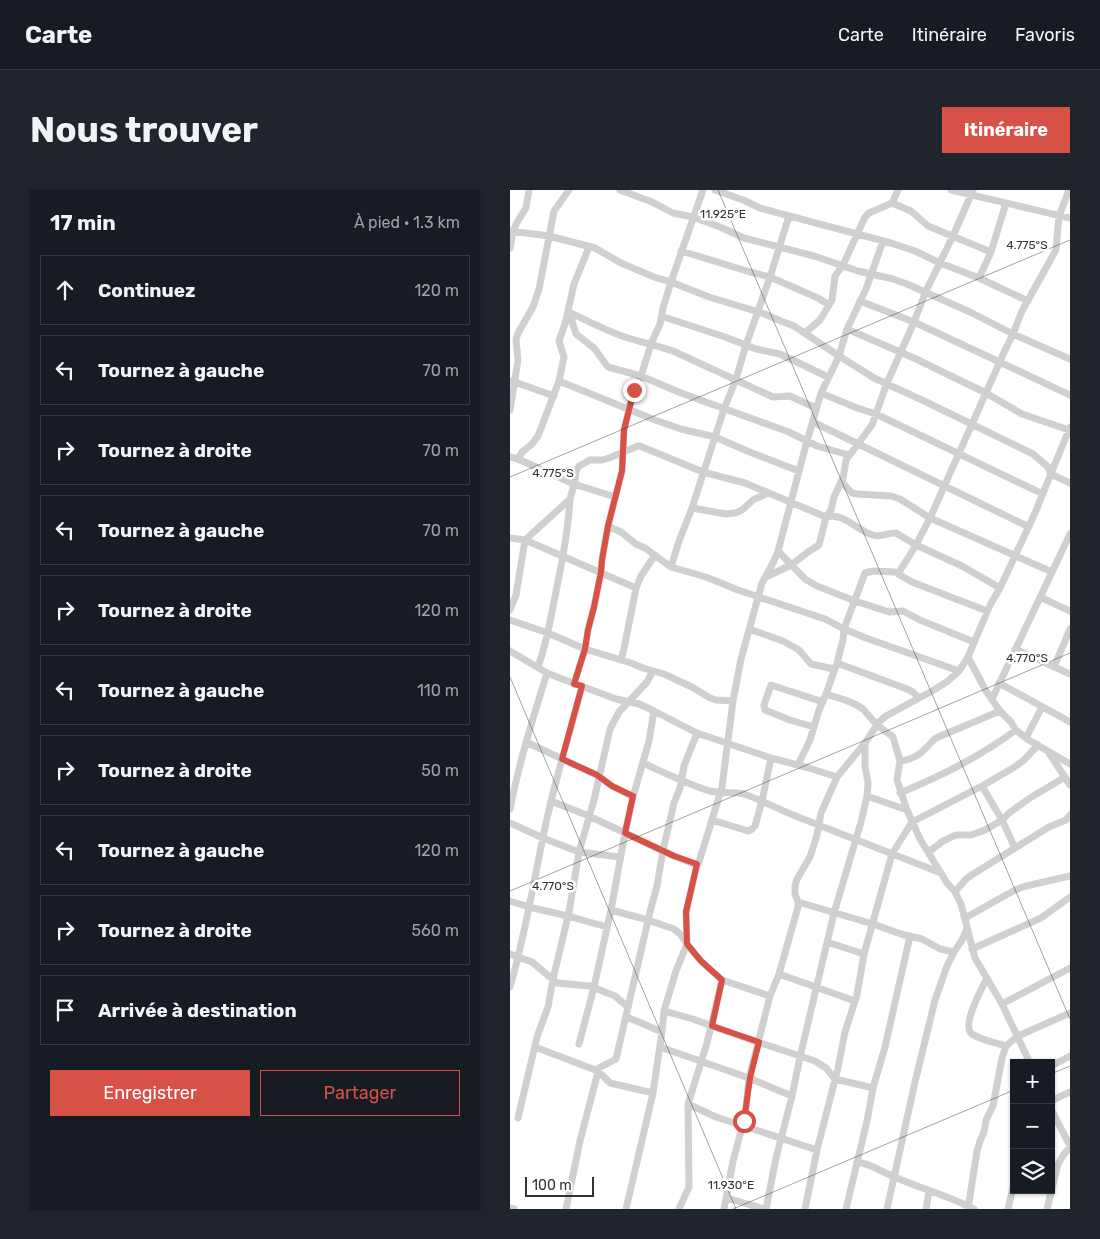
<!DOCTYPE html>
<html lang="fr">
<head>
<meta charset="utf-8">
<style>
	body { margin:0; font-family:Rubik,sans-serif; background:#20242c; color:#f1f3f6 }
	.controls { position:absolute; right:15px; bottom:15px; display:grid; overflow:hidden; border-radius:0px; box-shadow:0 1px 4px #0004 }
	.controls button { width:45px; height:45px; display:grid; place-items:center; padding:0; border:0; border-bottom:1px solid #363941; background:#171b24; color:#f1f3f6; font:25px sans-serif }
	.scale { position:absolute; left:15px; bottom:12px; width:69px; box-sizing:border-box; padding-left:5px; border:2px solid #333; border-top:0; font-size:14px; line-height:18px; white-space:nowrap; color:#333; -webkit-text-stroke:4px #fff; paint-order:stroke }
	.stop { position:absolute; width:15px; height:15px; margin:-11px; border:4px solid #d75147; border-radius:50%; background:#fff }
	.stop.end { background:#d75147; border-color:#fff; box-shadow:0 1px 5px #0008 }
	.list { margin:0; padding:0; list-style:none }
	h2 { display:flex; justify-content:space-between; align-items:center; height:65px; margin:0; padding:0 20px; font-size:21px }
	h2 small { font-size:16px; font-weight:400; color:#9ea1a6 }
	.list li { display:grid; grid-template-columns:32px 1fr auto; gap:15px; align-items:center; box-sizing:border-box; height:70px; margin:0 10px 10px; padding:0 10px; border:1px solid #363941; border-radius:0px }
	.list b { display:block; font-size:19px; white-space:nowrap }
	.list em { font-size:16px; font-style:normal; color:#9ea1a6 }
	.actions { display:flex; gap:10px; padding:15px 20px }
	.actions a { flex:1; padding:11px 0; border:1px solid #d75147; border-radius:0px; text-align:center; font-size:18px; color:#d75147 }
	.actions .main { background:#d75147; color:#fff }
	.icon { flex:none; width:28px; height:28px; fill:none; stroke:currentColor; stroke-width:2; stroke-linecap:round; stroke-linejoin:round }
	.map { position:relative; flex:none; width:560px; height:1019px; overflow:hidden; border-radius:0px }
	header { display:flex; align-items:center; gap:30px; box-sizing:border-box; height:70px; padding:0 25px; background:#171b24; border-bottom:1px solid #363941 }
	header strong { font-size:24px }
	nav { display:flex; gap:28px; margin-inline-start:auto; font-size:18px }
	.intro { display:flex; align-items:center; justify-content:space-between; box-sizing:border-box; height:120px; padding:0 30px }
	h1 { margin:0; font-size:35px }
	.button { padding:12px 22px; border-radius:0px; background:#d75147; color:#fff; font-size:18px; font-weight:700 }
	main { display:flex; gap:30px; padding:0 30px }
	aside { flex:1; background:#171b24; border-radius:0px; box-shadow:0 1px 4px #0004 }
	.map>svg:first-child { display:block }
</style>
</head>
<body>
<header>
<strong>Carte</strong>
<nav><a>Carte</a><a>Itinéraire</a><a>Favoris</a></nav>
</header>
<div class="intro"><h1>Nous trouver</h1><a class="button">Itinéraire</a></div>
<main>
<aside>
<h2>17 min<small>À pied · 1.3 km</small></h2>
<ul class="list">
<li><svg class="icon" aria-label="ahead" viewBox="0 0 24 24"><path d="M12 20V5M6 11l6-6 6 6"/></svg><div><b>Continuez</b></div><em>120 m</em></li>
<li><svg class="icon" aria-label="left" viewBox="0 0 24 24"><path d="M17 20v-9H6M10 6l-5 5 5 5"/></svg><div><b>Tournez à gauche</b></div><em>70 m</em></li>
<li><svg class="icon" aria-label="right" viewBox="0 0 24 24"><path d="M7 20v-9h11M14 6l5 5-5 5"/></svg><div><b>Tournez à droite</b></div><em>70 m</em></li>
<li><svg class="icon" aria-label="left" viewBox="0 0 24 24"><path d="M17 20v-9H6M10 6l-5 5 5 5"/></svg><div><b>Tournez à gauche</b></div><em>70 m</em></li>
<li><svg class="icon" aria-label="right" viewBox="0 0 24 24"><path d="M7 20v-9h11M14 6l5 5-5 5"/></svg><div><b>Tournez à droite</b></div><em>120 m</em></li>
<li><svg class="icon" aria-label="left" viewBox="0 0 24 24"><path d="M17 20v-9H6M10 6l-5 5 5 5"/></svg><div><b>Tournez à gauche</b></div><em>110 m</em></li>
<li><svg class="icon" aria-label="right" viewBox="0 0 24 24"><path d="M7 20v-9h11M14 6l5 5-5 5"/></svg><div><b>Tournez à droite</b></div><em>50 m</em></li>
<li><svg class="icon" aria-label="left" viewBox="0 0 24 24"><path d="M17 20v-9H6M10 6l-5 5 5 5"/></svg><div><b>Tournez à gauche</b></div><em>120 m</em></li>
<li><svg class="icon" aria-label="right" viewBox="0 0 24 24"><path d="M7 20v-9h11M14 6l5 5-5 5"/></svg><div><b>Tournez à droite</b></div><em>560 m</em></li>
<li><svg class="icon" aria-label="arrive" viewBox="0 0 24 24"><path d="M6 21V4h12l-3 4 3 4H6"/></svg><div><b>Arrivée à destination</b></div></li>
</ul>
<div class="actions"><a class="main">Enregistrer</a><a>Partager</a></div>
</aside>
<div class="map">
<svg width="560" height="1019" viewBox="0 0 560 1019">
	<rect width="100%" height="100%" fill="#fff"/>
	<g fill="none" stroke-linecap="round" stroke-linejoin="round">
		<path stroke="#d0d0d0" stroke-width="7" d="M110,0l32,12 21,11 20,4 27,10 24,11 70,18 44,15 35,8 14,5 63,28 43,22 57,25
			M205,0l28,10 17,8 131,35 24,8 25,12 39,15 49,23
			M441,0l119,28
			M382,13l19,8 17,15 63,26
			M0,41l39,5 46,12 26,15 33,14 17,5 38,15 53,16 19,8 13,5 45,30 35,22 48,22 111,54 15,13 3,7 19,9
			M0,58l3,-16 3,-8 10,-16 3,-18
			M171,61l69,21 20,5 48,21 11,7
			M469,88l12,-26 15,-49
			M350,111l54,21 156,73
			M59,122c20,10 41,21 62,27 14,4 28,7 42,12l100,46 17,-1 26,12
			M61,123l1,8 4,13 18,14 14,19 33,9 40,17 108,39 28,14 32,9
			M151,126l64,21 31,12 24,5 48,23
			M337,139l67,29 72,35 36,21 47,16
			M295,143l15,-13 12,-20 3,-24 8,-11 22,-48 4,-4 23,-10 6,-13
			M2,191l42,15
			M49,191l96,39 26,9 34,8 37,16 47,18
			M311,203l36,15 19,6 167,80
			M0,220l8,-50 -2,-20 2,-7 15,-26 6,-18 15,-78 15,-21
			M303,232l216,105
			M0,267l8,2 4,-7 10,-8 6,-8 21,-55 5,-24 -5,-16 6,-17 9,-40 15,-37
			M8,269l56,25 41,13
			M331,291l11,12 5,1 34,2 9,3 30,19 122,54
			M182,318l34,6 9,-1 7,-3 11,-10 15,-7
			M98,336l13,6 15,12 9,4 26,19 35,10 32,13 87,29 19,10 22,9 93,33
			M0,348l15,2 45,-41 5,-18 1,-10 3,-5 11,-6h12l7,-2 29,-12h2l63,26 42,11 81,34c18,-5 31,14 47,18 8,3 15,-3 23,-2l20,12 46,21 38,22
			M268,361l27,28 12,7 38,15 34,11 14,-1 17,9 54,22
			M161,377l8,-26 13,-33 32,-99 12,-30 10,-34 24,-68 19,-61
			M388,384l18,-29 14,-27 76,-170 7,-14 9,-23 34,-61 3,-34 10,-26
			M256,387l25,-12 17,-13 11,-7 7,-28 5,-7 3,-13 9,-19 3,-18 26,-35 15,-42 27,-61 12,-31 27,-55 20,-46
			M530,407l30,14
			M0,420l6,-15 9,-55 111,48
			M0,430l38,13 37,16 46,14 12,5 21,6 28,13 18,11 6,2 17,1
			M239,439l34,12 9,5 7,4 12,14 23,5
			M505,459l55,25
			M0,461l37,22 10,4 59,22 23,5 15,7 43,22 74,25 38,10 28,9
			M458,467l18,34 14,20 11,11 5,8 11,9 43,25
			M111,470l3,-11 12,-61 5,-12 14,-21
			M327,473l70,26 6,3 6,6
			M28,477c7,-20 11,-39 15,-60 7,-36 15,-72 17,-108
			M544,477l16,-38
			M489,493l71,39
			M64,494l11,-35 3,-19 6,-23 7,-35 1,-13 6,-33 14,-55 2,-41 5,-21 5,-19 7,-14 10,-32 9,-20 3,-16 8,-26 32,-92
			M316,504l19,6 10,4 8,5 14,16 16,12 7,24 -3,19 10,30 13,29 27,44 8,9 6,12 14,54 27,46 28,59
			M482,509l78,-165
			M304,537l-24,-7 -25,-10 -1,-5 7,-20 52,17
			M516,548l16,-31
			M16,552l62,29 9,4 15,11 21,11
			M539,563l21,32
			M390,571c11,-1 19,-5 27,-14 3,-3 5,-6 9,-9l64,-27
			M133,573c22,10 44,21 67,28 11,3 22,0 34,3 17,6 32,14 49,21 49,19 99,39 148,58
			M288,575l12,-25 9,-30 7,-16 11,-31 6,-23 1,-11 21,-56 8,-2 22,1 17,10 75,29
			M472,596l20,34 13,28
			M390,603c43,-18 79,-36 116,-63
			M357,606l40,14
			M41,611l38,15 85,40 23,9 2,-3 23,-75 11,-86 8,-42 21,-76 12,-22 4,-10 29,-110 14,-48 18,-37 8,-27 19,-40 17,-48
			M0,619c9,-46 23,-91 37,-136
			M202,630l36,11 4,-2 3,-3 7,-25 9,-43
			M0,633l33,15 36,14 41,5
			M419,662l14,-11 13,-6h15l14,-5 17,-10 7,-7 21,-15 35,-21
			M445,702l10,-12 5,-4 79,-49 17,-7 4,-5
			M0,711l19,6 39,9 39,11
			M288,712l75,22 28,10 21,5 18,10 14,3
			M101,720l37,10 26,9 6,5 14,19 7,8 21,19 48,16
			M455,728l50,-28 11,-4 44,-10
			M317,752l37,12
			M462,759l69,-31 29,-21
			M0,764l22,8 25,21 33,3 25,10 13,11
			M269,784l76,27
			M477,788c-5,10 -26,48 -15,56 9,6 24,9 34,12l12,-10 52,-23
			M0,797c16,-54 24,-109 36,-164 10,-46 24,-91 36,-137
			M492,814l68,-36
			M154,821l29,8 41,15 81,27 11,7 9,11 38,9
			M117,827l35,15
			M69,854l15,-57 17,-77 14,-77 8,-36 16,-56 5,-30
			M25,857l63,24 12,12 43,10
			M150,857l89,31 43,18
			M541,876l19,-10
			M541,911l19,-9
			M178,914l28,13 101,33
			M541,919l19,37
			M8,928l19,-81 11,-30 5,-28 16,-67 10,-60 15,-52 16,-71 9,-17 28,-30 6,-11
			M347,972c15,2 26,11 40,16 25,11 52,18 77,31
			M217,1008l37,11
			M0,1018l4,1
			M56,1019l14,-68 19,-73 17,-9 34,-147 7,-26 6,-36 11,-47 6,-15 4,-22 13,-33
			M116,1019l27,-116 9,-61 2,-21 12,-40 11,-27 -1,-32 11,-47
			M169,1019l10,-22 -1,-83 19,-61 15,-63
			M214,1019l9,-48 12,-45 4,-38 21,-82 9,-22 19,-67v-5l-3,-8v-8l2,-7 13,-22 7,-22 4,-22 16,-36 28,-34 14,-21 7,-6 48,-26 14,-9 11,-10 9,-14 22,-52 10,-17 35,-75 35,-86
			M256,1019l10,-51 16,-62 8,-39 34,-144 27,-91 6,-26 1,-13 -3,-17v-23
			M295,1019l12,-59 21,-82 7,-36 12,-37 7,-41 28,-100 20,-32 70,-36 31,-18 11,-8 14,-15
			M336,1019l21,-88 6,-33 12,-41 25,-111
			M377,1019l28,-127 20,-82 12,-34 7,-14 8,-12 5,-12
			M416,1019l3,-18
			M458,1019l9,-58 3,-10 4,-9 2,-12 7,-14 9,-48 4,-12
			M498,1019l6,-26
			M537,1019l11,-45 6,-10 6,-7"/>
	</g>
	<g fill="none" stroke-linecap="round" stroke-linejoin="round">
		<path stroke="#d75147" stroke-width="6" d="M124,200l-10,40 -2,41 -14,55 -6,34 -1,12 -7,35 -6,23 -3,19 -11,35 8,2 -20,73 35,16 15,11 21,10 -8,37 49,23 23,8 -11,48 1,32 14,17 21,19 -10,46 47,16 -9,36 -6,43"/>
	</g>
	<path fill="none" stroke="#333" stroke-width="1" stroke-opacity="0.45" d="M208,0l352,829M0,287l560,-237M0,487l226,532M0,701l560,-238M541,884l19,-8M223,1019l281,-119"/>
	<g font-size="12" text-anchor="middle" fill="#333" stroke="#fff" stroke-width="5" stroke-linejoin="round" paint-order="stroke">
		<text x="213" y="28">11.925°E</text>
		<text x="517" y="59">4.775°S</text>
		<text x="43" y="287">4.775°S</text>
		<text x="517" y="472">4.770°S</text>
		<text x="43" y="700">4.770°S</text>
		<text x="221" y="999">11.930°E</text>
	</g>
</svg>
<div class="controls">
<button>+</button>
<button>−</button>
<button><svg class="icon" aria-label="layers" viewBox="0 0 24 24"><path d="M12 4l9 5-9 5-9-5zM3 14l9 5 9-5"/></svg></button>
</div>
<div class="scale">100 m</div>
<div class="stop" style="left:234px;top:931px"></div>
<div class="stop end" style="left:124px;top:200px"></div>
</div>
</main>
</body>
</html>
